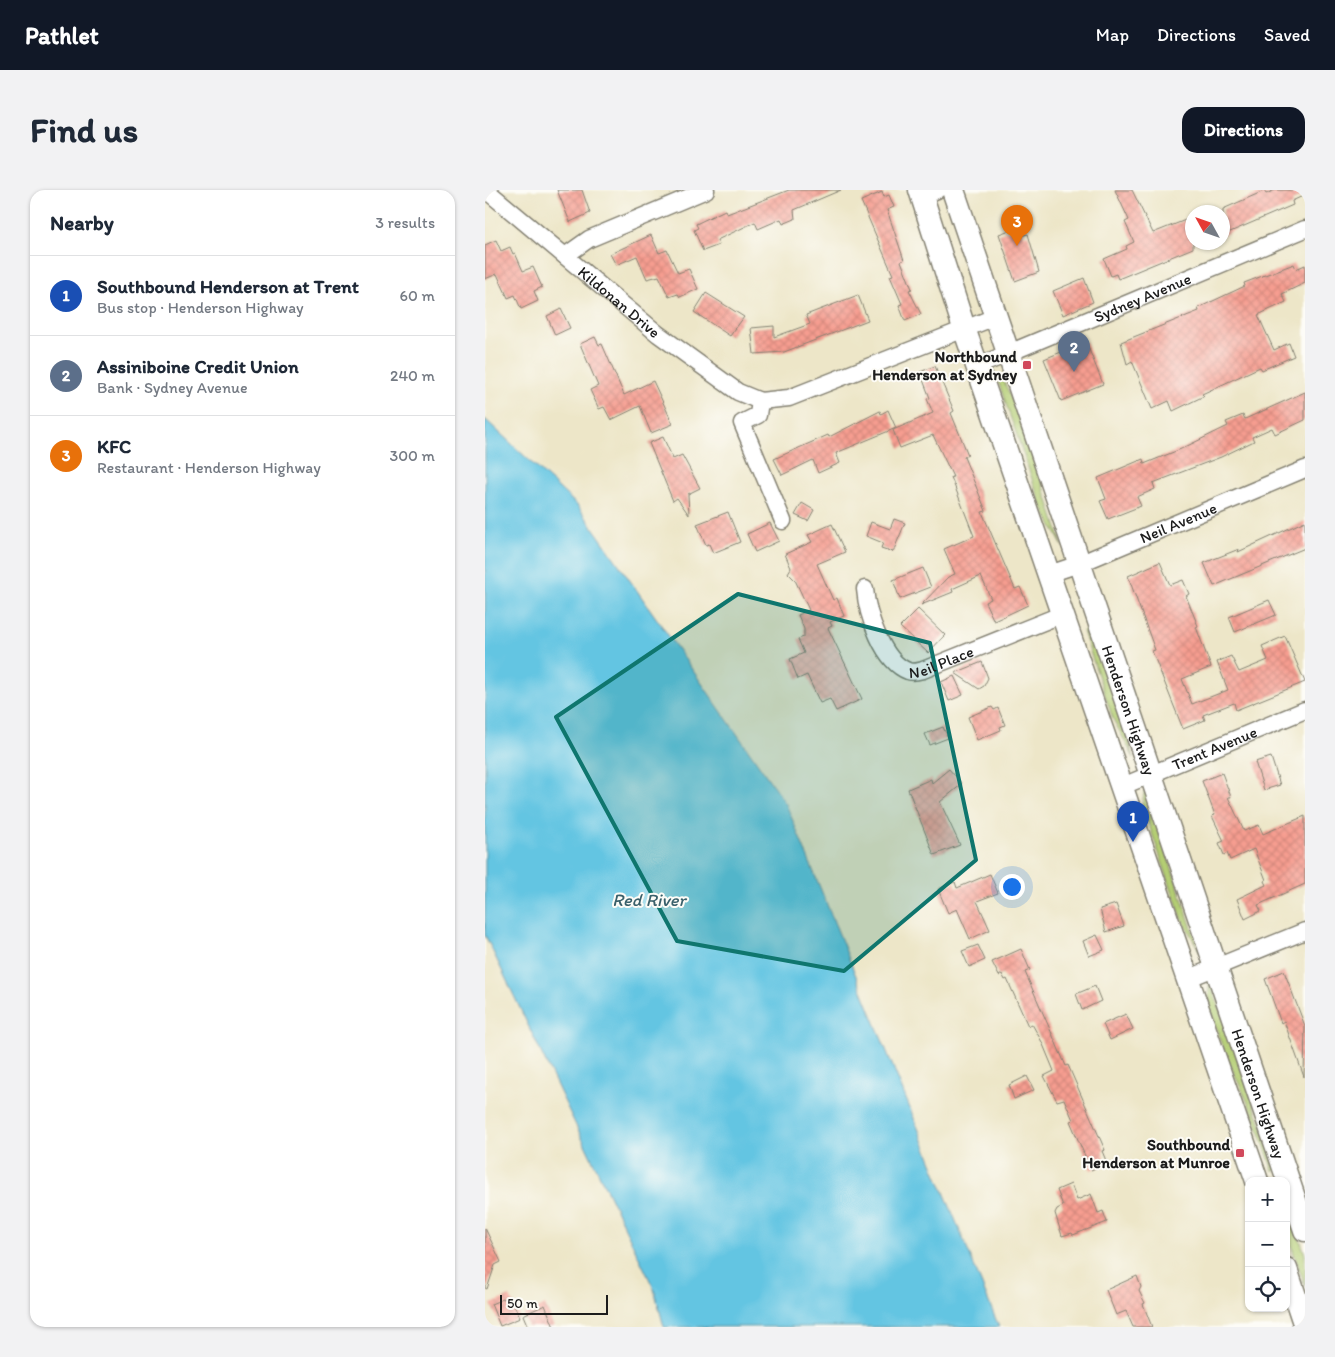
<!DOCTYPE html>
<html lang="en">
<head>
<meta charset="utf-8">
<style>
	body { margin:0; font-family:Itim,sans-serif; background:#f2f2f3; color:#1f2937 }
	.controls { position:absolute; right:15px; bottom:15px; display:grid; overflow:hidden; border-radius:10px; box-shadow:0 1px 4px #0004 }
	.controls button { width:45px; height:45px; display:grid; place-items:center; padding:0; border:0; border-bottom:1px solid #e0e1e3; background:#fff; color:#1f2937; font:25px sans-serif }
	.compass { position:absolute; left:700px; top:15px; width:45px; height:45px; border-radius:50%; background:#fff; box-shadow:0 1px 4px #0004; rotate:310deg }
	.scale { position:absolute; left:15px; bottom:12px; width:108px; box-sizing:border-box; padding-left:5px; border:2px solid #1c1c1c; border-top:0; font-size:14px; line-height:18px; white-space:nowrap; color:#1c1c1c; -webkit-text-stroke:4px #fdfcf7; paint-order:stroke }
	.you { position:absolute; left:526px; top:696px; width:18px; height:18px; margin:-12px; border:4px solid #fff; border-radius:50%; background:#1a73e8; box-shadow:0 0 0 8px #1a73e833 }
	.badge { display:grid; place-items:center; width:32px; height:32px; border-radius:50%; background:#111827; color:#fff; font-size:16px; font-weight:700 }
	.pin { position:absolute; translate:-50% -41px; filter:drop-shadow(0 1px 2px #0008) }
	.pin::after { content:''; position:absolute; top:26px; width:18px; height:15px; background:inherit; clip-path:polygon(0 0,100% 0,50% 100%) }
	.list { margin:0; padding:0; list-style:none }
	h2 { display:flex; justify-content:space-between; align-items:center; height:65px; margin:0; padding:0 20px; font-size:21px }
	h2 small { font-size:16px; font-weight:400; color:#747a83 }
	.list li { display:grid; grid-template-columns:32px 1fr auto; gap:15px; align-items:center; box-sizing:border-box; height:80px; padding:0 20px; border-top:1px solid #e0e1e3 }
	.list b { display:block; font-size:19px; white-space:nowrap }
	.list p { margin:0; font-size:16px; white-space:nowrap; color:#747a83 }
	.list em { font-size:16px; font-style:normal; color:#747a83 }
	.icon { flex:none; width:28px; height:28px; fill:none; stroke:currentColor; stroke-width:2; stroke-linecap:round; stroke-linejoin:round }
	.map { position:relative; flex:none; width:820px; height:1137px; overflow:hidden; border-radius:15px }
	header { display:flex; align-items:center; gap:30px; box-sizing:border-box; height:70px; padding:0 25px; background:#111827; color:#fff }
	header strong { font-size:24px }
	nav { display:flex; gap:28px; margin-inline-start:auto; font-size:18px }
	.intro { display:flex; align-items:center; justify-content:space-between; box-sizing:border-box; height:120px; padding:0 30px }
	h1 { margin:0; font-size:35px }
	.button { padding:12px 22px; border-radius:15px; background:#111827; color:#fff; font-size:18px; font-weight:700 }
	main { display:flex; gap:30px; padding:0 30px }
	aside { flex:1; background:#fff; border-radius:15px; box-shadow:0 1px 4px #0004 }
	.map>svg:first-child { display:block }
</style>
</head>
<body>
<header>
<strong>Pathlet</strong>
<nav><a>Map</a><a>Directions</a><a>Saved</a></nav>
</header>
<div class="intro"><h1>Find us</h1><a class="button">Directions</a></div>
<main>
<aside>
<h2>Nearby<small>3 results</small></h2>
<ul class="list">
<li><span class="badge" style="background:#1a4fb4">1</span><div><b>Southbound Henderson at Trent</b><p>Bus stop · Henderson Highway</p></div><em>60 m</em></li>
<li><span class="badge" style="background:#5c6f8a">2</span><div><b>Assiniboine Credit Union</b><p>Bank · Sydney Avenue</p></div><em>240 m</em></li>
<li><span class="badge" style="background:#e8710a">3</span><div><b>KFC</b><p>Restaurant · Henderson Highway</p></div><em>300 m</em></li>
</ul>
</aside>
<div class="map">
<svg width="820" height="1137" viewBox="0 0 820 1137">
	<defs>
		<pattern id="building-cross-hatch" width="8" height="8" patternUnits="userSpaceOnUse" patternTransform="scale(1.25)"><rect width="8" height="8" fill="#f69d90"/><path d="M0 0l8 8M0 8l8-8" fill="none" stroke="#d2877c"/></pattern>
	</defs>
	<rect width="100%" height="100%" fill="#fdfcf7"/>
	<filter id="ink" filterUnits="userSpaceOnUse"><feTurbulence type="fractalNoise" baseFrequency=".02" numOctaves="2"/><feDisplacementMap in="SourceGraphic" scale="10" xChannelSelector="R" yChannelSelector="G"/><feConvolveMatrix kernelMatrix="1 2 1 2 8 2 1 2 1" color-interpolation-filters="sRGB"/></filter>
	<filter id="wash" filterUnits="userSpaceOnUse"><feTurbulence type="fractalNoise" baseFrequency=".0096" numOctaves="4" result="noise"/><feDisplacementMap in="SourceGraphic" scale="20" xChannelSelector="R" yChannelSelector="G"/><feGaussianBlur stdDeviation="1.12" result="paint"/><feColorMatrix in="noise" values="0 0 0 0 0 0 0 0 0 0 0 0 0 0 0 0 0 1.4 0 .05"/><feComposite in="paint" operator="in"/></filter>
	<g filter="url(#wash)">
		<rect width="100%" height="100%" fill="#ede6c8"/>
		<path fill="#b4cd73" stroke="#687448" d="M516,184l27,64 35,109 -22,-42 -43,-124v-6z
			M600,440l25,46 24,82 -21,-39 -30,-88z
			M660,598l55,164 -18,-33 -40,-114z
			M725,792l67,187 -4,2c-7,-19 -13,-40 -21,-59 -13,-30 -51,-99 -42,-130z
			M803,1021h2l15,43v32l-19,-56z"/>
		<path fill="#64c5e2" stroke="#40707f" d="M0,229l93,87 208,298 213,523h-335l-10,-38 -169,-354z"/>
		<g id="blocks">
			<path fill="url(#building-cross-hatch)" d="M72,0h25l8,23 -20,9z
				M304,0h52l-47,20 1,9 -12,5 -2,-5 -23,10 -3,-7 -38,18 2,5 -16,6 -9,-21 4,-2 -2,-4 29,-14 2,4z
				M630,0h17l21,43 40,-16v31l-75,31 -2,-5 -5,2 -7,-17 23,-10 -1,-3 8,-4 -9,-20 4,-2z
				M790,0h30v5l-13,6 1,4 -70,30v-26l41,-18 2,3z
				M397,2l2,5 5,-2 5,12 -7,3 17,50 -3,1 11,28 -3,1 12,24 -16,7 -6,-16 3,-1 -12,-28 3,-1 -32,-74z
				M536,36l3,9 4,-1 11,38 -24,9 -16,-47z
				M166,45l8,18 8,-3 11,23 11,-4 9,20 -18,8 -2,-3 -9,3 -10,-21 -12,3 -10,-23 -21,9 -6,-11z
				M11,50l5,11 9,-4 3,7 2,-1 8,18 10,-4 9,20 -8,4 4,10 -17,8 -6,-14 -7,3 -11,-24 -12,5v-34z
				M809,74l2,5 9,-4v18l-23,11 4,8 -28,13 16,35 15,-7 5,13 -32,14 -2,-3 -58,27 2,2 -31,15 -4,-10 -17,8 -20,-48 -5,3 -6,-22 78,-31 -1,-3 47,-22 -1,-3z
				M599,88l9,24 -30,13 -10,-24z
				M221,103l38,24 -14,19 -36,-24z
				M373,105l10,25 -84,32 -30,2 -3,-26 23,-2v11l36,-13 -4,-9z
				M76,119l9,19 -15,7 -8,-19z
				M110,147l4,8 3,-1 22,51 29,-14 20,43 -22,9 -11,-27 -29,14 -7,-13 -5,2 -9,-19 8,-4 -18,-42z
				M601,152l17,42 -42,17 -17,-42z
				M450,176l19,45 -3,2 17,42 -4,2 22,54 -4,1 33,77 5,-2 8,18 -34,16 -9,-19 6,-3 -10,-23 -29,13 1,3 -32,13 27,-28 7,-3 -11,-25 30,-13 -23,-59h2l-20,-42 -33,13 -7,-18 40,-17 -6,-14 3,-1 -10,-26z
				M820,202v28l-30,14 -3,-6 -20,9 2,4 -33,16 -68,26 2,6 -18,8 4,9 -33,13 -8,-18 6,-2 -8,-21 45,-19 1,5 37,-15 47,-23 -2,-4 17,-7 2,4z
				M403,220l8,18 -60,25 4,10 -22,10 -5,-13 -31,15 -8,-16 54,-24 1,2 51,-26 1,3z
				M178,247l10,22 9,-4 18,33 -12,6 1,21 -12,-17 -4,3 -24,-58z
				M317,313l12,7 -6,11 -13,-6z
				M243,322l12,30 -27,11 -4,-9 -3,1 -9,-21z
				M409,329l11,4 -12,29 -12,-4 2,-5 -17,-7 5,-14 19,7z
				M820,331v27l-91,38 -10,-23 35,-14 -1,3z
				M285,333l9,18 -24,11 -8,-18z
				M347,334l13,28 -28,12 16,36 4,-2 7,18 -14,6 2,4 -4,2 34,71 -26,12 -6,-12 -10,4 -13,-28 -9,4 -8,-20 14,-6 -6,-14 6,-2v-8l-6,-14 11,-5 -14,-30 -7,-7 3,-5 -6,-14 27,-12 -4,-7z
				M675,372l10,23 13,-5 6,14 -3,2 12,30 -2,1 15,40 -29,12 10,25 36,-14 -11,-28 14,-6 8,16 29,-12 -6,-14 23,-10 20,46 -69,28 -2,-7 -31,12 2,5 -22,9 -31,-78 3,-1 -27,-74z
				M438,378l8,19 -31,12 -7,-19z
				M784,410l7,15 -41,17 -6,-15z
				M433,419l27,26 -17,18 -28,-26z
				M497,472l6,16 -4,8 -5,3 -24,-16z
				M469,486l9,19 -14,6 -8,-19z
				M507,517l2,3 4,-2 7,17 -5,2 1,3 -24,10 -9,-23z
				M458,537l5,11 -18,7 -5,-11z
				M786,567l9,28 -16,5 -9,-28z
				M464,579l13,15 -22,18 20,43 -26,10 -26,-66 23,-10 1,4z
				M737,583l9,24h-3l16,34 15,-6 4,9 42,-18v68l-47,21 3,6 -16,8 -8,-20 29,-14 -2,-4 2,-1 -12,-31 -24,11 -3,-7 -3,2 -5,-12 5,-2 -12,-25 3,-1 -13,-34z
				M505,684l8,19 -21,8 13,29 -20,9 -13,-30 -9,4 -10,-24 17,-7 2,6z
				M631,714l8,22 -18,6 -6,-23z
				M612,745l7,15 -15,6 -6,-15z
				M493,755l7,15 -16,7 -7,-16z
				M536,759l9,21 -5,2 41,94 2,-1 37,85 -3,1 5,12 -16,7 -21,-49 3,-1 -9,-21 -7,2 -13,-25 10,-5 -12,-29 -10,-18 -4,2 -21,-47 -2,1 -3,-6 -3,2 -7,-14z
				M799,781l21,55 -1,51 -20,-56 -3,2 -16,-44z
				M610,796l6,15 -19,9 -6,-16z
				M641,824l7,15 -23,11 -7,-16z
				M542,886l7,14 -20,9 -5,-14z
				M586,994l6,16 14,-6 7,19 5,-2 4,11 -34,13 -1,-2 -10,3 -7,-23 2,-4 6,-3 -6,-16z
				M0,1038l16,34 -6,3 -8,24 -2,-1z
				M652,1086l4,11 -2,4 6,12 -2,1 9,23h-19l-7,-16 -10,4 -10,-25z
				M25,1106l10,22 -20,8 -9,-22z
				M60,1115l9,22h-26l-5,-12z"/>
		</g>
	</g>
	<g filter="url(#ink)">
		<use href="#blocks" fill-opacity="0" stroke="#848172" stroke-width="1"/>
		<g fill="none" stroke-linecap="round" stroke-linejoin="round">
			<defs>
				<g id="minor">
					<path id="s1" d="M1,0l172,144 80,58 22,9 29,-3 206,-81"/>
					<path d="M436,6l16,-6"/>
					<path d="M80,66l24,-17 117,-49"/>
					<path id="s2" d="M493,176l327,-137"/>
					<path d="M275,211l-2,14 -16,8 41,98"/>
					<path id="s3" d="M564,384l30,-10 226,-95"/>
					<path id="s4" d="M380,399c2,25 18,73 43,82 5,2 11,0 15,-1l140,-56"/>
					<path id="s5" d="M638,596l182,-76"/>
					<path d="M702,789l118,-48"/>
				</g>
				<g id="secondary">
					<path d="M435,0l44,138 293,853"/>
					<path id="s6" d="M468,0l352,1040"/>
					<path d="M801,1079l19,57"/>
				</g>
			</defs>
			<use href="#minor" stroke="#848172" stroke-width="19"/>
			<use href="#secondary" stroke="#848172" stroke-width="25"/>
			<use href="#minor" stroke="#fff" stroke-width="16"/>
			<use href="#secondary" stroke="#fff" stroke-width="22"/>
		</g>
	</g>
	<path fill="#0f766e" fill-opacity="0.2" stroke="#0f766e" stroke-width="4" stroke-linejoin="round" d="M253,404l192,49 46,217 -132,111 -167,-30 -121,-224z"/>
	<g fill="#d1495b" stroke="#fdfcf7" stroke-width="2">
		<rect x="537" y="170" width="10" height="10" rx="2.5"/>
		<rect x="750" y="958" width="10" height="10" rx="2.5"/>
	</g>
	<g text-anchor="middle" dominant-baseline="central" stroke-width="4" stroke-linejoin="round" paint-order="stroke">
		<g font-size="16" fill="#1c1c1c" stroke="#fdfcf7">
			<text stroke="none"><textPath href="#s2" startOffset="178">Sydney Avenue</textPath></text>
			<text stroke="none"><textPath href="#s1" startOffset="174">Kildonan Drive</textPath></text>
			<text stroke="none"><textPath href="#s3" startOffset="139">Neil Avenue</textPath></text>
			<text stroke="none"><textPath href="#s4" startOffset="131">Neil Place</textPath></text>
			<text stroke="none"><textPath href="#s6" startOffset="549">Henderson Highway</textPath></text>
			<text stroke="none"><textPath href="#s5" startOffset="99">Trent Avenue</textPath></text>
			<text stroke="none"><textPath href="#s6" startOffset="954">Henderson Highway</textPath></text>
		</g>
		<g font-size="16" font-weight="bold" fill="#1c1c1c" stroke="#fdfcf7" text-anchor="end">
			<text x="532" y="166">Northbound<tspan x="532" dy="18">Henderson at Sydney</tspan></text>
			<text x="745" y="954">Southbound<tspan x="745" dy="18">Henderson at Munroe</tspan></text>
		</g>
		<g font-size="18" font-style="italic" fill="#39606b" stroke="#fdfcf7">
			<text x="164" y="710">Red River</text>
		</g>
	</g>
</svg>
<div class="controls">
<button>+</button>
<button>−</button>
<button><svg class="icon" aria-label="locate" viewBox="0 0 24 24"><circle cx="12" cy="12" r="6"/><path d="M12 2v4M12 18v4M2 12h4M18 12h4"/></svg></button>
</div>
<svg class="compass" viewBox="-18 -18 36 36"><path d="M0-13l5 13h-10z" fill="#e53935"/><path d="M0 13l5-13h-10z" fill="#747a83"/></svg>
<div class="scale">50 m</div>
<div class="you"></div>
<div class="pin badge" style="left:648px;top:652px;background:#1a4fb4">1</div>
<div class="pin badge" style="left:589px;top:182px;background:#5c6f8a">2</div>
<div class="pin badge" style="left:532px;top:56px;background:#e8710a">3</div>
</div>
</main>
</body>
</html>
